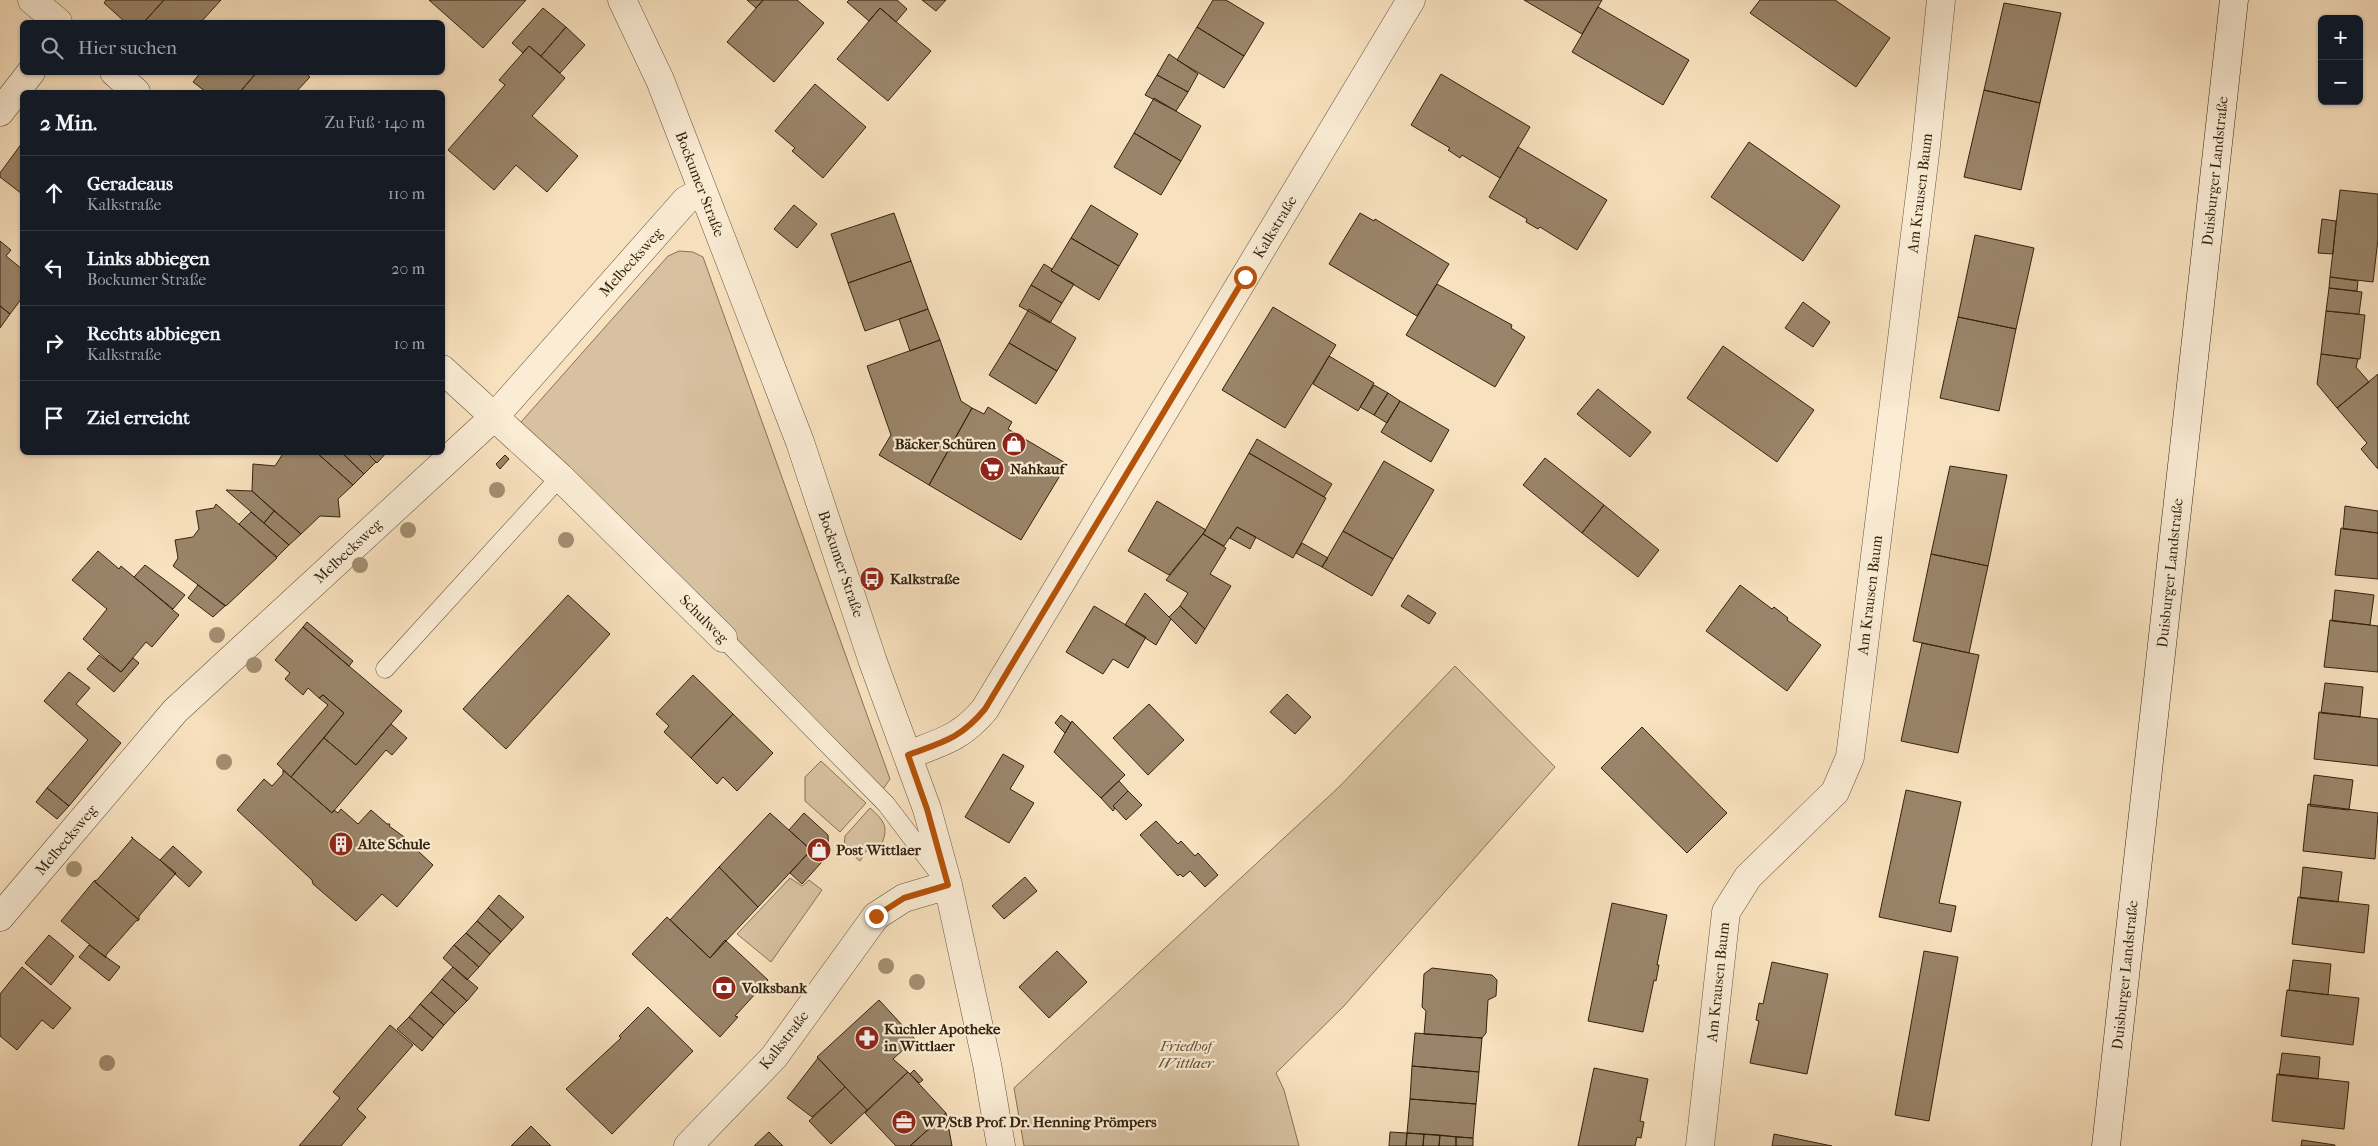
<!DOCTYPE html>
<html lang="de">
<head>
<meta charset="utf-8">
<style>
	body { margin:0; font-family:"IM FELL French Canon",serif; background:#20242c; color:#f1f3f6 }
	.controls { position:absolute; right:15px; top:15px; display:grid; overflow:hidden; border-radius:8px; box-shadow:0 1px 4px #0004 }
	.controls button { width:45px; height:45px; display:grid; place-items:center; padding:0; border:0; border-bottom:1px solid #363941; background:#171b24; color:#f1f3f6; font:25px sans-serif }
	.stop { position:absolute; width:15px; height:15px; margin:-11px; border:4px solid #b45309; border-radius:50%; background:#fff }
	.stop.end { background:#b45309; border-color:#fff; box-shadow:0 1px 5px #0008 }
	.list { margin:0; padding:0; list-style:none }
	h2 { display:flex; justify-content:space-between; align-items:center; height:65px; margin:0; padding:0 20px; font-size:21px }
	h2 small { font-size:16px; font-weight:400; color:#9ea1a6 }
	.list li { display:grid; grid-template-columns:32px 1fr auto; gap:15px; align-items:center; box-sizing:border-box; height:75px; padding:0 20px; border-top:1px solid #363941 }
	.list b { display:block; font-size:19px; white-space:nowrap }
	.list p { margin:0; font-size:16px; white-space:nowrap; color:#9ea1a6 }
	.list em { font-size:16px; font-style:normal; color:#9ea1a6 }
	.icon { flex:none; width:28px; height:28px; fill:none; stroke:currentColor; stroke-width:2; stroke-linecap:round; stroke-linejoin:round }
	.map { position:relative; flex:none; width:2378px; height:1146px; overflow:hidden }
	.search { position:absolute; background:#171b24; box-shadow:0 1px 4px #0004; left:20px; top:20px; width:425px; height:55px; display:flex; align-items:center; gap:12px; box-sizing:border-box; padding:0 18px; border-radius:8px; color:#9ea1a6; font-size:19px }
	.panel { position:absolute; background:#171b24; box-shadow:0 1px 4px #0004; left:20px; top:90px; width:425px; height:365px; border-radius:8px }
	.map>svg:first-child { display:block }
</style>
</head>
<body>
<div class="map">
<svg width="2378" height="1146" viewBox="0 0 2378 1146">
	<rect width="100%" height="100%" fill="#f8e1be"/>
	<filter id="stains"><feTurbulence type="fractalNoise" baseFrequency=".004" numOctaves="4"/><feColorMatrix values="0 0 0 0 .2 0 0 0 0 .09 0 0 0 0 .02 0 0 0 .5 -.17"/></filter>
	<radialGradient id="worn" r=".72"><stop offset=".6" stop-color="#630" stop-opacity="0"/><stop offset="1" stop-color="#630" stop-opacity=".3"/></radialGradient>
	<path fill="#d7c1a0" stroke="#867257" d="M679,251l14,1 10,5 187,522 -9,13 -360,-358v-12l147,-166z
		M1455,666l100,101 -211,239 -68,67 8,17 15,56h-275l-10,-58 325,-301z
		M821,761l45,42 -26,29 -35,-31v-24z
		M870,808c17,15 19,21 9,42l-10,-3 -9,14 -16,-13 1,-12z
		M790,878l12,8 7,-6 13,10 -51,72 -34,-28z"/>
	<path fill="#9a856a" stroke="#34220e" d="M106,0h58l-20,22h-19l-21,-19z
		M164,0h57l-20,22h-57z
		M429,0h97l-43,48z
		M747,0h16l-7,8z
		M763,0h34l27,23 -50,59 -47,-40z
		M849,0h48l10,9 -11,13 -16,-14 -11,13 -22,-19z
		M922,0h24l-10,11z
		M1213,0h13l38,23 -20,33 -47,-29z
		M1524,0h78l-20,34z
		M1760,0h75l55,38 -34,49 -106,-74z
		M2004,3l57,10 -21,90 -56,-13z
		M1598,7l91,53 -26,45 -91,-53z
		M543,8l23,19 -25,29 -12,-10 -6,7 -11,-10z
		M880,8l51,43 -43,50 -51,-42z
		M566,27l19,18 -25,28 -19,-17z
		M1197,27l47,29 -20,32 -47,-28z
		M529,46l36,32 -33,38 46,40 -31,36 -31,-27 -22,25 -46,-40 57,-65 -6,-5z
		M1169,54l29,20 -10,18 -31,-17z
		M201,72h56l-17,20h-34l-13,-10z
		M257,72h47l6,5 -14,15h-56z
		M1441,74l89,53 -30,51 -38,-23 -2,3 -12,-8 2,-2 -39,-23z
		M1157,75l31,17 -12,19 -31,-16z
		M815,84l51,43 -43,51 -31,-27 3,-3 -20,-17z
		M1984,90l56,13 -19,87 -57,-13z
		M1154,98l47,28 -20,35 -47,-28z
		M1134,133l47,28 -20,34 -47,-28z
		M1749,142l91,64 -37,55 -92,-64z
		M22,143v51l-22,-17v-4z
		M1518,147l89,53 -30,50 -37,-23 -2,2 -12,-7 1,-3 -38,-22z
		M2340,190l38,4v45l-5,43 -43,-5z
		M794,205l23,19 -20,24 -23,-19z
		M1091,205l47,29 -19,32 -48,-28z
		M894,213l17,48 -63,22 -17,-49z
		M1360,213l14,8 1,-2 74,45 -32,52 -88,-52z
		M2322,219l14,2 -3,33 -15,-1z
		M1975,235l59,13 -18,81 -58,-12z
		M1071,238l48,28 -20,34 -48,-29z
		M0,241l11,9 -5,6 16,13v29l-12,16 -10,-8z
		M911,261l17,48 -63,22 -17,-48z
		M1044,264l8,5 -1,2 23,13 -12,19 -31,-18z
		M2330,277l28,4 -1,10 -28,-3z
		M1437,284l75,41 -1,3 14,9 -30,50 -89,-52z
		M1031,285l31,18 -12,20 -31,-17z
		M2329,288l33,4 -3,22 -33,-3z
		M1803,302l27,20 -17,25 -28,-19z
		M0,306l10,8 -10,14z
		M1273,307l63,38 -51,83 -63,-38z
		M928,309l12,31 -30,11 -11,-32z
		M1029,309l47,29 -19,33 -48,-28z
		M2326,311l39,4 -5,44 -39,-5z
		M1958,317l58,12 -17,82 -59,-13z
		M940,340l21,61 11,7 -43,77 -50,-30 12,-20 -24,-69z
		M1009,343l48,28 -21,33 -47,-29z
		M1723,346l91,64 -37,52 -90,-64z
		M2321,354l37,5 -2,8 13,15 -32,26 -20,-24z
		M1329,356l45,27 -16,28 -45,-27z
		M2378,374v95l-17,-20 6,-6 -30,-35z
		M1374,385l14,8 -14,22 -14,-8z
		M1598,389l53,43 -21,25 -53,-43z
		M1388,393l12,8 -13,22 -13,-8z
		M1400,401l49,29 -18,32 -50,-30z
		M988,407l24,15 -4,7 59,35 -46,76 -92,-55 43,-77 12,6z
		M1257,439l75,45 -8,13 -75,-44z
		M284,452h32l37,33 -15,14 2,18 -20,-1 -19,18 -49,-43 1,-27 22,2z
		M316,452h25l23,22 -11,11z
		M341,452h25l10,10 -12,12z
		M366,452h21l-10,11z
		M1249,453l77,45 -33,60 -56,-31 -13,19 -21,-12z
		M505,455l4,4 -9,10 -4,-5z
		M1545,458l59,47 -22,28 -59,-48z
		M1384,461l50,29 -41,69 -50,-28z
		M1950,466l57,9 -19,91 -57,-12z
		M226,490l26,1 22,20 -10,12z
		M1157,501l49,29 -37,45 -41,-24z
		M216,504l61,54 -51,48 -53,-40 5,-8 -3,-18 18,-3 6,-8 -3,-18 18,-3z
		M1604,505l55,45 -21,27 -56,-44z
		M2345,506l33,5v22l-35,-4z
		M274,511l27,23 -12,11 -25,-22z
		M251,512l38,33 -12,12 -38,-33z
		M1237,527l19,10 -6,12 -20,-11z
		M2341,528l37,5v46l-43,-4z
		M1343,531l50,28 -21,37 -50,-29z
		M1203,534l23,14 -16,26 21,12 -26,43 -25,-23 8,-13 -22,-13z
		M1302,543l26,15 -6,9 -26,-14z
		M98,551l21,18 2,-3 58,49 -27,32 -6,-5 -25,30 -38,-33 24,-30 -35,-29z
		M1931,554l57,12 -19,87 -56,-12z
		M145,565l40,30 -12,14 -39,-32z
		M198,585l27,21 -12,11 -25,-19z
		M1740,585l32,24 2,-2 14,11 -1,2 34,25 -34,46 -81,-60z
		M2335,590l39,5 -4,30 -38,-4z
		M1145,593l26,26 -15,26 -31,-20z
		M568,595l42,39 -104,115 -43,-40z
		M1408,595l28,18 -7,11 -28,-18z
		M1094,606l52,31 -18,31 -15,-9 -10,15 -37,-22z
		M1180,606l25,23 -9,15 -27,-27z
		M2330,620l48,6v46l-54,-5z
		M307,622l46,39 -4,5 -46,-39z
		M303,627l99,84 -46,54 -32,-27 20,-25 -21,-18 -4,3 -11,-10 -5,7 -18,-16 5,-6 -15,-13z
		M1922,643l57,12 -21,98 -57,-12z
		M99,655l22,17 12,-14 6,5 -25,29 -27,-23z
		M69,672l21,16 -14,16 45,39 -52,63 -22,-18 41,-48 -44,-39z
		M693,675l40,39 -42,44 -27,-26 5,-6 -13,-12z
		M2325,683l38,4 -3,30 -39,-4z
		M1287,694l24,23 -16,17 -25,-22z
		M323,695l21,18 -53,64 -14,-13 51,-59 -9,-7z
		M1149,704l35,36 -36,35 -35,-37z
		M2319,712l59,7v47l-64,-7z
		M733,714l40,39 -36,38 -14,-14 -6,7 -26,-26z
		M1061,715l10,8 -6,10 -10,-10z
		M1072,721l53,54 -24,23 -47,-46z
		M391,724l16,14 -15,17 -6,-5 -54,63 -41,-36 33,-39 32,27z
		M1642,727l85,86 -40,40 -86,-85z
		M1003,754l21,12 -14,23 24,14 -25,40 -44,-26z
		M283,770l49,43 2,-3 4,3 3,-4 17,15 13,-14 16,14h3l-1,2 18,13 -1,1 9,9 2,-2 2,2 -1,2 15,14 -36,42 -15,-13 -26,27 -43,-37 -1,-4 -75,-70 27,-31 8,7 11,-12z
		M2314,775l39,5 -4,30 -39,-4z
		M1119,781l9,10 -15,15 2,2 -2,3 -12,-13z
		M47,788l22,18 -12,13 -21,-17z
		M1906,790l55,12 -22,101 17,3 -5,26 -72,-15z
		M1128,791l14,14 -16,15 -13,-14z
		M2308,804l70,9 -3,46 -72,-8z
		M770,813l41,37 -53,57 -39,-40z
		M804,813l24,22 1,19 -27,30 -12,-11 21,-23 -22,-20z
		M1156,821l22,23 3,-3 14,15 3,-3 20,22 -13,12 -15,-16 -7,6 -3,-3 -2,2 -38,-41z
		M131,837l45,36 -37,43v4l-45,-39 3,-1 36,-42z
		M173,846l29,26 -13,15 -29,-27z
		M719,867l39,40 -48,51 -40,-38z
		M2303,867l39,5 -4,30 -38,-4z
		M1025,877l12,14 -33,28 -12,-13z
		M94,881l45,39 -3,1 -30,34v3l-45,-37z
		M499,895l25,22 -12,13 -24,-22z
		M2298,897l71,8 -5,48 -72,-9z
		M1612,903l55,12 -10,50h2l-3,16 -2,-1 -11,52 -55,-11z
		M488,908l24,22 -11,12 -24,-21z
		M667,917l43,41 15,-18 43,40 -33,36 3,1 -18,20 -88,-83z
		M477,921l24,21 -11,12 -24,-21z
		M466,933l24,21 -11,13 -25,-22z
		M49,935l25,21 -23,29 -26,-22z
		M89,945l31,22 -11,14 -30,-24z
		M454,945l25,22 -12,13 -24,-22z
		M1057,951l30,31 -38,36 -30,-31z
		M1924,951l34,6 -29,164 -34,-6z
		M2293,960l38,4 -3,31 -39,-5z
		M1772,962l56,12 -21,100 -57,-11 9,-42 -3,-1 3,-17 4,1z
		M22,967l49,41 -18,21 -11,-9 -25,30 -17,-14v-42z
		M453,967l25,21 -11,13 -25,-22z
		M1432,968l60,7 5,5 -1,16 -8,4 -2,33 -4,5 -58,-4 2,-23 -4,-4 2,-33z
		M442,979l25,22 -12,12 -24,-21z
		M2287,990l72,8 -6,47 -72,-9z
		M431,992l24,21 -11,12 -24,-21z
		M879,1000l36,39 -22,20 15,13 -41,38 -50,-53z
		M420,1004l24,21 -11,13 -24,-21z
		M648,1007l45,44 -81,83 -46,-45 55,-51 -2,-2z
		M409,1017l24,21 -11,13 -25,-22z
		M390,1025l23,20 -56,64 9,8 -25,29h-42l41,-48 -7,-6z
		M1415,1033l67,5 -3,34 -67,-6z
		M2282,1053l38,4 -2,22 -39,-4z
		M818,1058l27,29 -33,30 -25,-19z
		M1412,1066l67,6 -3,32 -66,-5z
		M1594,1068l54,11 -8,42 4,1 -3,16 -4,-1 -2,9h-57z
		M914,1070l9,10 -4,3 -9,-9z
		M908,1072l38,41 -36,33h-14l-31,-33z
		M2277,1074l72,8 -5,47 -72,-8z
		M845,1087l22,23 -36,34 -22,-23z
		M1410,1099l66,5 -3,34 -66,-5z
		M946,1113l6,33h-42z
		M531,1126l20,20h-40z
		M769,1132l14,14h-29z
		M1390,1132l17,1 -1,13h-17z
		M1407,1133l17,1 -1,12h-17z
		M1424,1134l16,1 -1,11h-16z
		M1774,1134l58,12h-60z
		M1440,1135l16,2v9h-17z
		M1456,1137l17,1v8h-17z
		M2302,1140l33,5v1h-34z"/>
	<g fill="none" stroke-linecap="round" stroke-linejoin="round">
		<defs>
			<path id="lane" d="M723,638l163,166 54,71
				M385,669l175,-192"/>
			<path id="street" d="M32,0l26,22
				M622,0l38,80 140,362 73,220 54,147 21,76 39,179 14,82
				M114,72l22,20
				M0,112l31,-40
				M442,369l118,108 163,161
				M908,755c34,-13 53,-17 77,-46l426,-709
				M0,917l175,-206 320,-295 191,-216 17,-8
				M688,1146l86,-89 102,-141 28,-18 44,-13
				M1700,1146l26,-234 22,-35 87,-85 15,-35 76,-611 15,-146"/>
			<path id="secondary" d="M2106,1146l128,-1146"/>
		</defs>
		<use href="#lane" stroke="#65523a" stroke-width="19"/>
		<use href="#street" stroke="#65523a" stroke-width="29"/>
		<use href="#secondary" stroke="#34220e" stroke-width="29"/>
		<use href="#lane" stroke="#faecd5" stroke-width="18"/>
		<use href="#street" stroke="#faecd5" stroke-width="28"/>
		<use href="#secondary" stroke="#faecd5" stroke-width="28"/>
	</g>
	<g fill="#a38e71">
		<circle cx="497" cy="490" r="8"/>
		<circle cx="408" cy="530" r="8"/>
		<circle cx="566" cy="540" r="8"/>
		<circle cx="360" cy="565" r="8"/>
		<circle cx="217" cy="635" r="8"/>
		<circle cx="254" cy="665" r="8"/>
		<circle cx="224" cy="762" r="8"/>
		<circle cx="74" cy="869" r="8"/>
		<circle cx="886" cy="966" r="8"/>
		<circle cx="917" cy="982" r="8"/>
		<circle cx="107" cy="1063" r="8"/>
	</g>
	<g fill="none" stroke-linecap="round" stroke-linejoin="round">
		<path stroke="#b45309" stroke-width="6" d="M876,916l28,-18 44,-13 -21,-76 -19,-54c35,-13 52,-16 77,-46l260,-432"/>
	</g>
	<defs>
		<symbol id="shop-disc" viewBox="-11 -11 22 22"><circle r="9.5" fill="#8f2418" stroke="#faecd5"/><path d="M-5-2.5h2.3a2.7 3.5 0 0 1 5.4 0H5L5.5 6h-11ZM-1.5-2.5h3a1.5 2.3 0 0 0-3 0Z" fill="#fff"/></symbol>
		<symbol id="supermarket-disc" viewBox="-11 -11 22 22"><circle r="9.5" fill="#8f2418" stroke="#faecd5"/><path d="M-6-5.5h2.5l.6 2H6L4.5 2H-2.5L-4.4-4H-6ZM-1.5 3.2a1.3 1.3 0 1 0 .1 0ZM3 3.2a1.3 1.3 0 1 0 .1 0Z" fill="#fff"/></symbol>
		<symbol id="bus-disc" viewBox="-11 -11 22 22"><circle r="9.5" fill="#8f2418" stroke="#faecd5"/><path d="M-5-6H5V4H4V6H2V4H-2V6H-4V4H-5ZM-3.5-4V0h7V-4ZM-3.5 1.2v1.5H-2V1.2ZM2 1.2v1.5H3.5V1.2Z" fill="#fff"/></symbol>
		<symbol id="building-disc" viewBox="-11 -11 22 22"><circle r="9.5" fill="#8f2418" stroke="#faecd5"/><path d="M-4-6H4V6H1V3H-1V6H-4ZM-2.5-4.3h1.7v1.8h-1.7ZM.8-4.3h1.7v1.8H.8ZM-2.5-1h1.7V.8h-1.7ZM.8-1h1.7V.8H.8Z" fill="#fff"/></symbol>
		<symbol id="bank-disc" viewBox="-11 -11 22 22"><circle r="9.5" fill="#8f2418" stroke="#faecd5"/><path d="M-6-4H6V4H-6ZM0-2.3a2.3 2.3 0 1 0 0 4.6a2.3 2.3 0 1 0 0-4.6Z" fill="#fff"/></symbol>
		<symbol id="pharmacy-disc" viewBox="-11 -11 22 22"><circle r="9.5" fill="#8f2418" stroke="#faecd5"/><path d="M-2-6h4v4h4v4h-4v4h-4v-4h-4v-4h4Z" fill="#fff"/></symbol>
		<symbol id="office-disc" viewBox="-11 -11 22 22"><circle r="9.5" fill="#8f2418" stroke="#faecd5"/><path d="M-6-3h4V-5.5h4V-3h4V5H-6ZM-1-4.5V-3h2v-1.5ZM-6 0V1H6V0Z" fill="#fff"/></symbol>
	</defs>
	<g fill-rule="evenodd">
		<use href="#shop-disc" x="1000" y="430" width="28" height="28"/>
		<use href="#supermarket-disc" x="978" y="455" width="28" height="28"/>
		<use href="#bus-disc" x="858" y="565" width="28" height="28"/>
		<use href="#building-disc" x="327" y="830" width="28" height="28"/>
		<use href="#shop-disc" x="805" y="836" width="28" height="28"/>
		<use href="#bank-disc" x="710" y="974" width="28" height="28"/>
		<use href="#pharmacy-disc" x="853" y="1024" width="28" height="28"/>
		<use href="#office-disc" x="890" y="1108" width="28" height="28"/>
	</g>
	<g text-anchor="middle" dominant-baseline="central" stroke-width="4.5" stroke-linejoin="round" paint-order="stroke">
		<g font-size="15" fill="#34220e" stroke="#faecd5">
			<text transform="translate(2215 171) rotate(-84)">Duisburger Landstraße</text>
			<text transform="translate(700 184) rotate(69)">Bockumer Straße</text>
			<text transform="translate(1920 193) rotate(-83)">Am Krausen Baum</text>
			<text transform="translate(1275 227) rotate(-59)">Kalkstraße</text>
			<text transform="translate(631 262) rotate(-48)">Melbecksweg</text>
			<text transform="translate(348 551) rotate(-43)">Melbecksweg</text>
			<text transform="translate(841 564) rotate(71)">Bockumer Straße</text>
			<text transform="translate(2170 573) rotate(-84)">Duisburger Landstraße</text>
			<text transform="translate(1870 595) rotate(-83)">Am Krausen Baum</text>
			<text transform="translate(704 619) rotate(45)">Schulweg</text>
			<text transform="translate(66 840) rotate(-50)">Melbecksweg</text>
			<text transform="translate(2125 975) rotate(-84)">Duisburger Landstraße</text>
			<text transform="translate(1718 982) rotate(-84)">Am Krausen Baum</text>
			<text transform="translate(784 1040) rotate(-52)">Kalkstraße</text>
		</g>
		<g font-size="15" font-weight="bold" fill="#34220e" stroke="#faecd5" text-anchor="start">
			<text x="996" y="444" text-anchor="end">Bäcker Schüren</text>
			<text x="1010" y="469">Nahkauf</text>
			<text x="890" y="579">Kalkstraße</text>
			<text x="358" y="844">Alte Schule</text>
			<text x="836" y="850">Post Wittlaer</text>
			<text x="742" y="988">Volksbank</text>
			<text x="884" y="1029">Kuchler Apotheke<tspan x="884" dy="17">in Wittlaer</tspan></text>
			<text x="922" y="1122">WP/StB Prof. Dr. Henning Prömpers</text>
		</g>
		<g font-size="15" font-style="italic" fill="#5d4a32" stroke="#faecd5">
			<text x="1186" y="1046">Friedhof<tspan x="1186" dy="17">Wittlaer</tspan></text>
		</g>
	</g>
	<rect width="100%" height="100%" filter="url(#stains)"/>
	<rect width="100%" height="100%" fill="url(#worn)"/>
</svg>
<div class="controls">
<button>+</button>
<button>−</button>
</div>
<div class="stop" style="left:1245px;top:277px"></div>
<div class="stop end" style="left:876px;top:916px"></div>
<div class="search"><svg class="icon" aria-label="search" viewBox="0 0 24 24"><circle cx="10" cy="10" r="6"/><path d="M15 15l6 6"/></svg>Hier suchen</div>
<section class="panel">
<h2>2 Min.<small>Zu Fuß · 140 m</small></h2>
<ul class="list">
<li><svg class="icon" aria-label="ahead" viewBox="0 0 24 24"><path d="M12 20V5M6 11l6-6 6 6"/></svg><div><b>Geradeaus</b><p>Kalkstraße</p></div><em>110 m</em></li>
<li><svg class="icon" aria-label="left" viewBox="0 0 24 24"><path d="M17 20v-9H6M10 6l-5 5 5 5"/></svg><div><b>Links abbiegen</b><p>Bockumer Straße</p></div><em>20 m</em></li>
<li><svg class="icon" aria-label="right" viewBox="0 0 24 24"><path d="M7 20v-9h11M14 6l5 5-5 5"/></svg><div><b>Rechts abbiegen</b><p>Kalkstraße</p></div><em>10 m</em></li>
<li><svg class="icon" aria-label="arrive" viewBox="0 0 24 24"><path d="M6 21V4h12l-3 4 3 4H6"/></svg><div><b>Ziel erreicht</b></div></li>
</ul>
</section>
</div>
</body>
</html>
